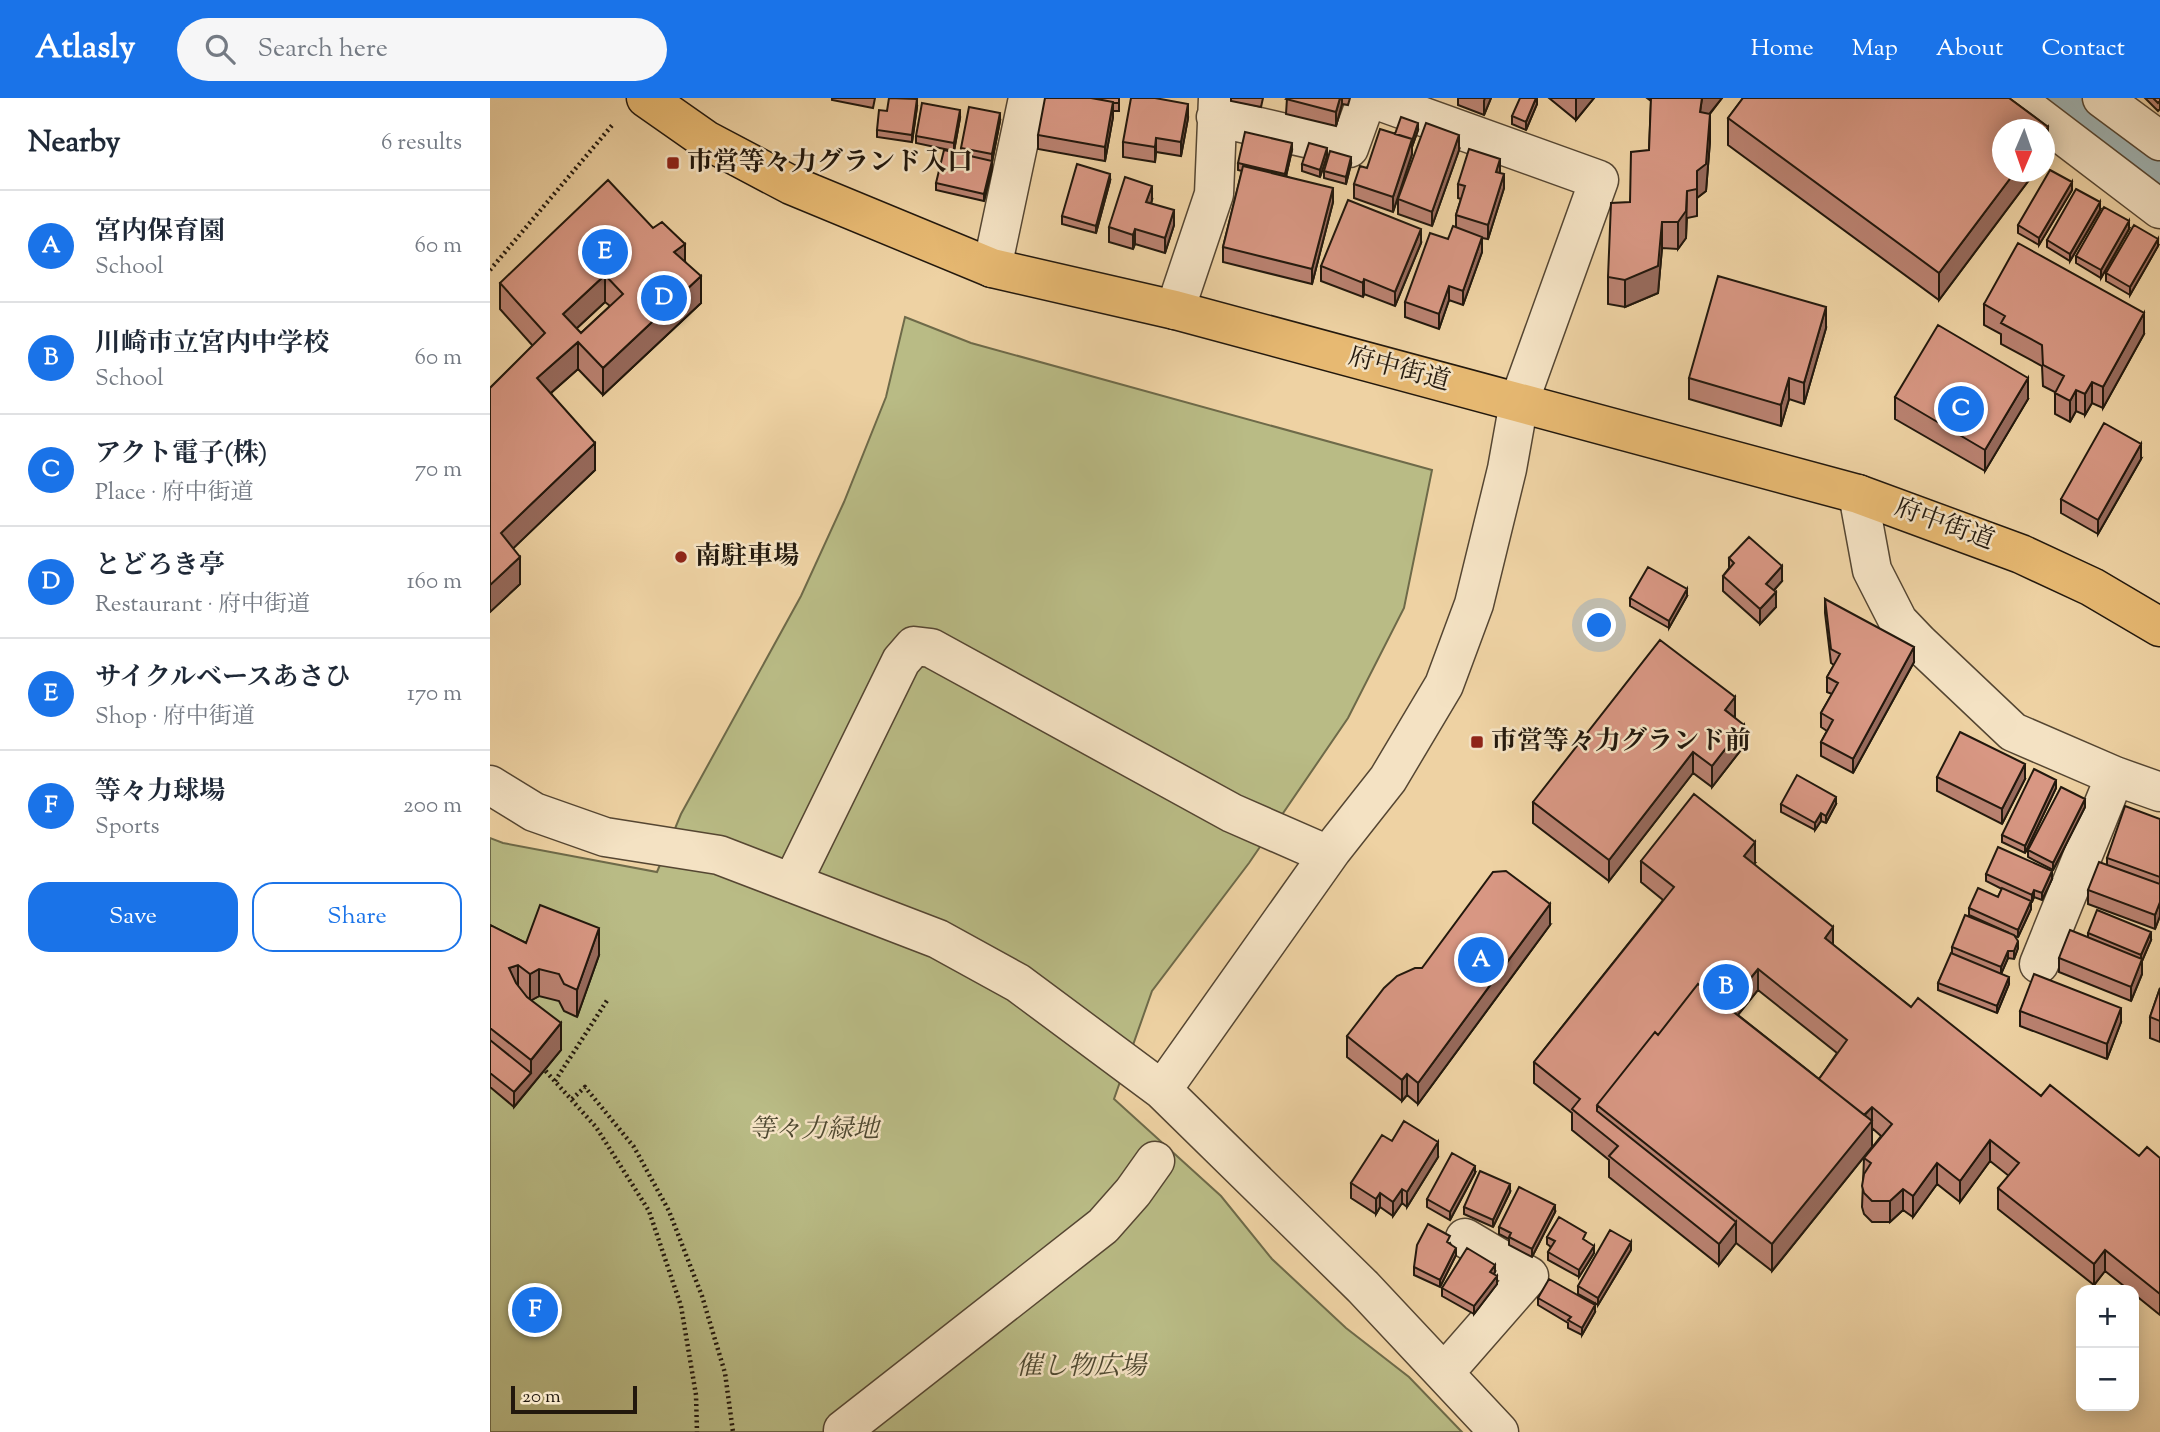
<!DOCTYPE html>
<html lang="en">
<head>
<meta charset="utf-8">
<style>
	body { margin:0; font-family:"Sorts Mill Goudy","Noto Serif JP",serif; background:#f6f6f7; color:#1f2937 }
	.controls { position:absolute; right:21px; bottom:21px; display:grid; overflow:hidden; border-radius:14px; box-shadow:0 4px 18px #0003 }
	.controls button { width:63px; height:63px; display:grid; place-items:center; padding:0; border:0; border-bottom:2px solid #e0e1e3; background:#fff; color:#1f2937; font:35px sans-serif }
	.compass { position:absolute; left:1502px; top:21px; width:63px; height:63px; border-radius:50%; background:#fff; box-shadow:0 4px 18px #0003; rotate:182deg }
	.scale { position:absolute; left:21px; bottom:18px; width:126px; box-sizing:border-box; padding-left:7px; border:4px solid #22180d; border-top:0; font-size:19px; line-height:24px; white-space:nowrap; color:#22180d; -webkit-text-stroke:5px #f4e2c3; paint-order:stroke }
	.you { position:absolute; left:1110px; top:528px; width:24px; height:24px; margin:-18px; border:5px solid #fff; border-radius:50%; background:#1a73e8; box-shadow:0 0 0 10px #1a73e833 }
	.badge { display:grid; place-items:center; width:46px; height:46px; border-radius:50%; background:#1a73e8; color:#fff; font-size:23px; font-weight:700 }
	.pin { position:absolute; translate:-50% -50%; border:4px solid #fff; box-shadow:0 2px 7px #0006 }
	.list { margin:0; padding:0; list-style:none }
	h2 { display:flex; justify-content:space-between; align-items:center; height:91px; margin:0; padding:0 28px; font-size:30px }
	h2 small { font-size:23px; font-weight:400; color:#747a83 }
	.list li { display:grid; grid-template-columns:46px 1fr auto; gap:21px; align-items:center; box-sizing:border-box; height:112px; padding:0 28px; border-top:2px solid #e0e1e3 }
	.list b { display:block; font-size:26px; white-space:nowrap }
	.list p { margin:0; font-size:23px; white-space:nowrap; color:#747a83 }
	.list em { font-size:23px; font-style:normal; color:#747a83 }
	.actions { display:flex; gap:14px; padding:21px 28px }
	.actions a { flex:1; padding:16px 0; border:2px solid #1a73e8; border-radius:21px; text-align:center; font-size:24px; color:#1a73e8 }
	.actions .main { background:#1a73e8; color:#fff }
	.icon { flex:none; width:38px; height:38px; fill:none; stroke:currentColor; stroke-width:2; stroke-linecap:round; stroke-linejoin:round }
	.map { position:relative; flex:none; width:1670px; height:1334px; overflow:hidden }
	header { display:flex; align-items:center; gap:42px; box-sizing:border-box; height:98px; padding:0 35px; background:#1a73e8; color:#fff }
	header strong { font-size:33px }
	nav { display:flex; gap:38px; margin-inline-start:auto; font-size:24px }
	.search { width:490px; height:63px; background:#f6f6f7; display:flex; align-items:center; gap:18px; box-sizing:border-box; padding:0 24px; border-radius:38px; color:#747a83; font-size:26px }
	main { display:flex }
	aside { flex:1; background:#fff }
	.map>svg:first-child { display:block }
</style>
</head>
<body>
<header>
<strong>Atlasly</strong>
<div class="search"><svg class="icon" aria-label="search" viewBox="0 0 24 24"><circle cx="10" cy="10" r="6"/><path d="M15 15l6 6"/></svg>Search here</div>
<nav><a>Home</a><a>Map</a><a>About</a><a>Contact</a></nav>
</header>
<main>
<aside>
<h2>Nearby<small>6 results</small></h2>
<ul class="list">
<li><span class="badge">A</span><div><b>宮内保育園</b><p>School</p></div><em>60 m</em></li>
<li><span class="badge">B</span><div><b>川崎市立宮内中学校</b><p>School</p></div><em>60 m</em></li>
<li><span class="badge">C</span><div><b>アクト電子(株)</b><p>Place · 府中街道</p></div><em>70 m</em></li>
<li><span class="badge">D</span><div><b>とどろき亭</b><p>Restaurant · 府中街道</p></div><em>160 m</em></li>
<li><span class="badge">E</span><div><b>サイクルベースあさひ</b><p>Shop · 府中街道</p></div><em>170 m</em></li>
<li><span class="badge">F</span><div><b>等々力球場</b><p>Sports</p></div><em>200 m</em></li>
</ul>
<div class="actions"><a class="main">Save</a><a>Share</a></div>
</aside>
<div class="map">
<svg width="1670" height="1334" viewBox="0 0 1670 1334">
	<rect width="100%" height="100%" fill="#eed2a3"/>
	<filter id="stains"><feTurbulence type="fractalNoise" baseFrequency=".00286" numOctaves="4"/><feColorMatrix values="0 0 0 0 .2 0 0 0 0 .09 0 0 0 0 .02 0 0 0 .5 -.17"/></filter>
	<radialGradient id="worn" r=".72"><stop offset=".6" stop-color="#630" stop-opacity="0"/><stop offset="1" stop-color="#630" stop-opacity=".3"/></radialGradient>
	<path fill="#b9bb85" stroke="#6e6a49" stroke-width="2" d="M415,219l66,26 461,127 -28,138 -56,110 -99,145 -97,128 -38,108 107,97 51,63 74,69 63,49 53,55h-972v-594l13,5 154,29 24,-58 120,-218 43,-94 42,-105z"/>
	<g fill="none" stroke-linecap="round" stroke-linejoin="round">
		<path stroke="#a0b4b3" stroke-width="75" d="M1564,0l106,79"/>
		<defs>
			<path id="minor" d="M1524,0l146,111
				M1612,0l58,43
				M726,19l133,31 18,-50
				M502,170l36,-170
				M685,212l39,-116 4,-96
				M1368,396l14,76 26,51 21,22 94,89 102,44 45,16
				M0,687l44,27 71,25 114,18 219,84 80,44 144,107 201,197 136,145
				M302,785l109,-222 13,-15 17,2 301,165 96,42
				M1549,866l76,-188
				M672,992l170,-240 56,-71 56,-94 30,-81 33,-135 12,-67 80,-222 -228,-82
				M955,1274l84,-96 -64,-38
				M355,1334l-2,-2 260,-204 30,-34 22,-31"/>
			<path id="highway" d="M156,0l60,42 85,45 201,83 183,42 683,184 163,60 71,33 68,40"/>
		</defs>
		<use href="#minor" stroke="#554632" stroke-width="41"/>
		<use href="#highway" stroke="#22180d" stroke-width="41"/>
		<path stroke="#22180d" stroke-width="4.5" stroke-dasharray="2 3.5" stroke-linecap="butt" d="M0,172l124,-147
			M52,969l54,60 53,84 32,95 15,89 1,37
			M65,983l53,-82
			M82,1001l13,-12 49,60 35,64 33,85 23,77 8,59"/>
		<use href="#minor" stroke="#f4e2c3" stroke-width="38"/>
		<use href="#highway" stroke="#e7b972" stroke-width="38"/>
	</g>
	<path fill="#ba8271" stroke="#22180d" stroke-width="2" fill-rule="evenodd" d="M342,0h43l-2,10 -41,-8z
		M629,0v13h-6v6l-8,44 -67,-12v-14z
		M741,0h32l-2,9 -30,-6z
		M797,0h63l-2,7 -6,-1 -6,22 -50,-12z
		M968,0h33l-7,17 -26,-10z
		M1047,0v6l-11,26 -14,-6v-8z
		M1059,0h45l-18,22z
		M1157,0h75l-12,16v27l-4,50 -9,7v18l-10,2 -1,20 -8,11 -16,-1 -4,45 -33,14 -17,-3v-27l22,-75 19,-52 2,-49z
		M1253,0h266l39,29v27l-3,4v-28h-42v42h32l-96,128 -211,-155v-27z
		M1655,0h15v11l-2,2z
		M427,9l-5,35 -35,-5v-7z
		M470,20l-6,33 -38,-8v-7z
		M698,20l-7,38 -25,-4 -1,10 -32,-5v-15z
		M510,23l-8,41v7l-8,32 -48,-11v-7l25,-29v-6z
		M928,32l-6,17v7l-19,58 -39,-14v-14l41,-50z
		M802,52l-6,26 47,26 -21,82 -89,-22v-15l19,-76 -4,-1v-7z
		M969,52l-27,76 -34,-12v-15z
		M837,58l-7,21 -18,-6v-7z
		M861,66l-5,20 -22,-6v-7z
		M1010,75l4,15 -16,51 -6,-1v14l-19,53 -14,-5 -10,29 -34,-12v-15l51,-74v-13l5,-16 -3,-1v-14z
		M620,83l-14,52 -34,-9v-8z
		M1582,92l-33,55 -21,-12v-8z
		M662,102l-1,4 23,21 -9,28 -30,-9 -2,5 -24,-7v-15z
		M1610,112l-30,51 -23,-14v-7z
		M1639,131l-28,49 -25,-15v-7z
		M931,145l-26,63 -31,-12 -1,3 -42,-16v-15z
		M1668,148l-28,49 -24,-14v-8z
		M195,163l16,42 -98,92 -25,-26 -27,24 44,77 -82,78 7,36 -30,28v-224l43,-42 -33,-37v-26zM115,204l5,4 -29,27 -5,-4z
		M1494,206l160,30 -41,74 -11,-5 -7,12 -9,-4 -6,11 -15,-8v-22l-12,-6 -1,-20 -41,-22v-10l-17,-9z
		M1336,230l-22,76 -15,-5 -8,27 -92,-27v-21z
		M1405,299l133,2 -43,72 -90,-52z
		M1651,361l-43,75 -37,-21v-14z
		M1239,460l53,23 -8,9 2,17 -16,17 -37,-33v-15l6,-8z
		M1197,498l-18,32 -39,-22v-8z
		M1335,501l89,63 -61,111 -32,-17v-14l6,-11 -6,-4v-14l11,-19 -5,-2v-15l7,-12 -3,-2 -6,-50z
		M1245,620l9,28 -32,41 -19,-14 -84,108 -76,-58v-21z
		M1447,679l88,2 -23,45 -65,-33z
		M1566,690l-31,65 -23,-11v-7z
		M1291,706h55l-10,19 -5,-2 -6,9 -34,-18z
		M1595,709l-32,63 -25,-13v-7z
		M1670,721v97l-5,13 -67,-25v-14l19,-25v-7z
		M1151,763l114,2 -1,1 79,81 78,62 130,89 98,60 21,2v157l-26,-21v-4h-5l-24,-19 -11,14 -96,-76v-21l11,-12 -19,-15 -30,41 -23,-18 -24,33 -10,-7 -13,12h-18l-8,-8 -2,-7 2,-49 17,-22 -9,-8v19l-100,124 -36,-28 -17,22 -110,-88v-17l-37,-30v-17l-38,-30v-21l129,-162 -22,-18zM1268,892l79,63 -18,26 -81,-64z
		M1496,776l66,5 -10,21 -8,-3 -2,5h-1v7l-13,28 -4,-1 4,12 -4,11 -6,-1 -7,16 8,10 -12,29 -59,-23v-7l14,-29v-7l55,-15 -38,-17v-7l29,-11 4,-8 -16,-8z
		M0,827l36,18 73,12 -22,62 -13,-6 -5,-10 -20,-5 -8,4 30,50 -47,57 -24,-20z
		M1060,827l-132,179 -11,-9 -5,6 -55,-44v-21l75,-68z
		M1598,835l63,7 -9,21v13l-11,27 -72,-29v-14l29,-21z
		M1670,890v54l-10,-4v-21z
		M1530,913l101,11 -14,37 -87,-33z
		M902,1043l46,16 -31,50 -5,-4 -9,13 -13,-9 -4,7 -25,-16v-15z
		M985,1075l-25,47 -23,-13v-8z
		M1020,1094l-17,35 -29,-13v-7z
		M1065,1114l-23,45 -23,-12v-6l-10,-5v-7z
		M1057,1139l39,4 8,12 -15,24 -31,-17v-8l3,-5 -4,-3z
		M960,1145l6,12 -16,32 -26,-12v-8z
		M1141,1152l-33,55 -20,-11v-8z
		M1005,1174l-1,2 3,10 -23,30 -32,-18v-8z
		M1048,1200l57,14 -13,23 -14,-7v-5l-30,-18z"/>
	<path fill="#976a5c" stroke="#22180d" stroke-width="2" d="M850,0h2v6l-6,22v-14z
		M995,0h6l-7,17v-14z
		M1046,0l1,6 -11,26v-8z
		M1086,0h18l-18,22z
		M1212,0h20l-20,25 -2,-11z
		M427,1v8l-5,35v-7z
		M623,4v15l-8,44v-14z
		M698,6v14l-7,38v-14z
		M470,12v8l-6,33v-8z
		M510,15v8l-8,41v-8z
		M1220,16v27l-4,50 -9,7v18v-45z
		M928,25v7l-6,17v7l-19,58v-15z
		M1558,29v27l-3,4v-27z
		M969,37v15l-27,76v-14z
		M666,40v14l-1,10v-15z
		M802,45v7l-7,31v-7z
		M837,50v8l-7,21v-7z
		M861,59v7l-5,20v-7z
		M1010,61v15l-4,-2z
		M502,63v8l-8,32v-7z
		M1525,74h20l-96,128v-27z
		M620,76v7l-14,52v-7z
		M1014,76v14l-16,51v-14z
		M1582,84v8l-33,55v-7z
		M662,88v14l-6,17v-15z
		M843,90v14l-21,82v-15z
		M1197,93l-1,47 -8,11v-27z
		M1610,104v8l-30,51v-7z
		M684,112v15l-9,28v-15z
		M1639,123v8l-28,49v-8z
		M1172,124v26l-4,45 -33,14v-27z
		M645,131v15l-2,5v-14z
		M931,131v14l-26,63v-14z
		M992,139v15l-19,53v-14z
		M1668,141v7l-28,49v-8z
		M195,146v26l-11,-18z
		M115,177v27l-42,39v-27z
		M211,178v27l-98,92v-27z
		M874,181v15l-1,3v-14z
		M959,188v14l-10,29v-15z
		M1336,209v21l-22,76v-21z
		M1654,215v21l-41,74v-21z
		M88,244v27l-41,36v-27z
		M1299,280v21l-8,27v-21z
		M1538,280v21l-43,72v-21z
		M1602,284v21l-7,12v-21z
		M1586,292v21l-6,11v-21z
		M105,345v27l-94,90v-27z
		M1651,346v15l-43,75v-14z
		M30,459v27l-30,28v-27z
		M1292,468v15l-16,18v-15z
		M1197,491v7l-18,32v-7z
		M1286,494v15l-16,17v-15z
		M1424,549v15l-61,111v-14z
		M1245,599v21l-10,-8z
		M1254,627v21l-32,41v-21z
		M1203,654v21l-84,108v-21z
		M1535,666v15l-23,45v-15z
		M1566,682v8l-31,65v-7z
		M1346,699v7l-10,19v-7z
		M1595,701v8l-32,63v-7z
		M1331,715v8l-6,9v-7z
		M1265,744v21l-11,14v-21z
		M1562,773v8l-10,21v-7z
		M1544,792v7l-2,5v-7z
		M1541,803v8l-13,28v-7z
		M1670,804v14l-5,13v-14z
		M1060,806v21l-132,179v-21z
		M1343,829v21l-8,-10z
		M109,830v27l-22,62v-27z
		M1661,834v8l-9,21v13l-11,27v-14l10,-26v-6z
		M1528,843v7l-4,11v-8z
		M1518,853v7l-7,16v-7z
		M28,867v27l-9,-24z
		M49,871v27l-9,5v-27z
		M1268,871v21l-34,42v-21z
		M1519,879v7l-12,29v-7z
		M1631,910v14l-14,37v-15z
		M71,925v27l-47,57v-15l17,-19v-13z
		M917,976v21l-5,6v-21z
		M1382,1009v40l-100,124v-27l90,-126z
		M1500,1042v21l-30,41v-21z
		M948,1044v15l-31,50v-15z
		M1447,1065v21l-24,33v-21z
		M985,1068v7l-25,47v-8z
		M1020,1086v8l-17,35v-7z
		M912,1091v14l-9,13v-14z
		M1413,1091v21l-13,12v-21z
		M890,1095v14l-4,7v-15z
		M1065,1107v7l-23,45v-8z
		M1246,1124v21l-17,22v-21z
		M1141,1144v8l-33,55v-7z
		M1104,1148v7l-15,24v-7z
		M966,1150v7l-16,32v-7z
		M1615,1152v21l-11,14v-21z
		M1005,1167v7l-5,7v-7z
		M1007,1178v8l-23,30v-8z
		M1105,1207v7l-13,23v-7z"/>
	<path fill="#d89783" stroke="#22180d" stroke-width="2" fill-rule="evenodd" d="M399,0l28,1 -5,36 -35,-5 2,-20 8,1z
		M555,0h46l22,4 -8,45 -67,-12z
		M602,0h27v5h-6v-1z
		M641,0h24l33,6 -7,38 -25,-4 -1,9 -32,-5z
		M797,0h53l-4,14 -50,-13z
		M1030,0h16l-10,24 -14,-6z
		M1161,0h51l-2,14 10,2 -4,50 -9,7v18l-10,2 -1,20 -8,11h-16l-4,44 -33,14 -17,-3 3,-74 19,-1 1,-50 18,-2z
		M1253,0h266l39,29 -3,4v-1h-42v42h12l-76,101 -211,-155z
		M1663,0h7v3l-2,2z
		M432,5l38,7 -6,33 -38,-7z
		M479,9l31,6 -8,41 -31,-6z
		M911,19l17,6 -7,21 1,-5 -17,-5z
		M936,25l33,12 -27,77 -34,-13z
		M890,31l32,10 -19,58 -39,-13 6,-18 7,2z
		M755,34l47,11 -7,31 -47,-11z
		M819,45l18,5 -7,22 -18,-6z
		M979,51l31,10 -4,13 8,2 -16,51 -32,-10 9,-29 -7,-2z
		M454,52l48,11 -8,33 -48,-11z
		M840,53l21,6 -5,20 -22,-6z
		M587,66l33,10 -14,52 -34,-10z
		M753,68l90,22 -21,81 -89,-22z
		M1560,72l22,12 -33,56 -21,-13z
		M635,79l27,9 -6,16 28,8 -9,28 -30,-9 -2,6 -24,-8z
		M118,82l45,48 9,-6 23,22 -11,8 27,24 -98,92 -25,-26 -41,36 58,65 -94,90 19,24 -30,28v-197l55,-55 -45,-50zM115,177l18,19 -42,39 -18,-19z
		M1586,91l24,13 -30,52 -23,-14z
		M858,102l73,29 -26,63 -31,-13 -1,4 -42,-17z
		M1614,109l25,14 -28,49 -25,-14z
		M1644,127l24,14 -28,48 -24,-14z
		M963,128l29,11 -19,54 -14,-5 -10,28 -34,-12 25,-69 18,6z
		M1528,145l126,70 -41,74 -11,-5 -7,12 -9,-4 -6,11 -15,-8 9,-17 -21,-11 -1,-20 -41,-22 4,-7 -21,-12z
		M1228,178l108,31 -22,76 -15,-5 -8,27 -92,-27z
		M1448,227l90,53 -43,72 -90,-53z
		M1614,325l37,21 -43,76 -37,-21z
		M1259,439l33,29 -16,18 10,8 -16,17 -37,-33 11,-13 -5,-5z
		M1158,469l39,22 -18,32 -39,-23z
		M1335,501l89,48 -61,112 -32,-17 12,-22 -12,-7 17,-30 -11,-6 13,-23 -9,-5z
		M1170,542l75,57 -10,13 19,15 -32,41 -19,-14 -84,108 -76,-58z
		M1470,634l65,32 -23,45 -65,-32z
		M1544,671l22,11 -31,66 -23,-11z
		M1307,677l39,22 -10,19 -5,-3 -6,10 -34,-19z
		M1571,689l24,12 -32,64 -25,-13z
		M1204,696l61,48 -11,14 89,71 -8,11 86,69 7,-9 123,98 9,-11 89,71 8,-9 13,11v136l-55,-44 -11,14 -96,-76 21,-25 -29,-23 -30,41 -23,-18 -24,33 -10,-7 -13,12h-18l-8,-8 -2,-7 2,-12 7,-11 -7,-5 28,-34 -20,-17 -8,8 -45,-36 28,-39 -89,-71 -31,38 -29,-23 -40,51 -3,-3 -58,73v6l139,111 -17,22 -110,-88 9,-10 -46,-37 8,-10 -46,-37 140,-175 -33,-26z
		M1635,708l35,13v58l-53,-19z
		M1508,749l54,24 -10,22 -8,-3 -2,5 -46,-21z
		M1609,764l61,22v18l-5,13 -67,-25z
		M1016,773l44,33 -132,179 -11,-9 -5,6 -55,-44 37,-48 13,-12 18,-8h7l71,-96z
		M1488,790l20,9 4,-9 29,13 -13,29 -49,-22z
		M50,807l59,23 -22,62 -13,-6 -5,-10 -20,-5 -9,5 -12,-9 -9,3 7,15 11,14 34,26 -30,37 -41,-32v-103l36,18z
		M1607,812l54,22 -10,23 -53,-22z
		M1475,817l49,20 4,6 -4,10h-6l-7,16 -49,-20z
		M1580,832l72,29 -11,28 -72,-29z
		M1461,855l58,24 -12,29 -59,-23z
		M1544,876l87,34 -14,36 -87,-33z
		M1208,886l174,137 -100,123 -175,-139 58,-73 3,3z
		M1670,890v33l-10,-4z
		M0,942l41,33 -17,19 -24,-19z
		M914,1023l34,21 -31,50 -5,-3 -9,13 -13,-9 -4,6 -25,-16 31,-48 10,6z
		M962,1055l23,13 -25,46 -23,-13z
		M990,1073l30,13 -17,36 -29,-13z
		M1029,1089l36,18 -23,44 -23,-12 2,-4 -12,-6z
		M1069,1119l27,16 -3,6 11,7 -15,24 -31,-18 7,-11 -8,-4z
		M938,1126l22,12 -3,6 9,6 -16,32 -26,-13 3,-22z
		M1120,1132l21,12 -33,56 -20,-12z
		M977,1150l28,17 -5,7 7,4 -23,30 -32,-18z
		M1059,1181l46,26 -13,23 -14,-8 3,-3 -33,-19z"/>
	<g fill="#8f2418" stroke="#f4e2c3" stroke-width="2.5">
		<rect x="176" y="58" width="14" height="14" rx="3.5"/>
		<circle cx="191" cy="459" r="7"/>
		<rect x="980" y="637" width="14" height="14" rx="3.5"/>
	</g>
	<g text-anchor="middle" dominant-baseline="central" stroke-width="5" stroke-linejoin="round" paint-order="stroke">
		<g font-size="26" font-weight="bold" fill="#22180d" stroke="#f4e2c3" text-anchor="start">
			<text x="197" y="65">市営等々力グランド入口</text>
			<text x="205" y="459">南駐車場</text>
			<text x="1001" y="644">市営等々力グランド前</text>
		</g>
		<g font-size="26" fill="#22180d" stroke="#f4e2c3">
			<text transform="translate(909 272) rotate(15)">府中街道</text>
			<text transform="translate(1454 427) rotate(20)">府中街道</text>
		</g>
		<g font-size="26" font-style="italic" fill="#4f4931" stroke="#f4e2c3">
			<text x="324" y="1032">等々力緑地</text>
			<text x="591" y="1269">催し物広場</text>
		</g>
	</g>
	<rect width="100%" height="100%" filter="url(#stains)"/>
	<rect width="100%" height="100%" fill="url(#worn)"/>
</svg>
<div class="controls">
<button>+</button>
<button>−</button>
</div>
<svg class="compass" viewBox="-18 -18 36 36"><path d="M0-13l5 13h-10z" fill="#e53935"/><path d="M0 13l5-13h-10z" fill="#747a83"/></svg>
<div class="scale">20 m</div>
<div class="you"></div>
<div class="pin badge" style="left:991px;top:862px">A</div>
<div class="pin badge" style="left:1236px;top:889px">B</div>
<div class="pin badge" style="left:1471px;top:311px">C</div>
<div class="pin badge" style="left:174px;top:200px">D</div>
<div class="pin badge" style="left:115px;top:154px">E</div>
<div class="pin badge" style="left:45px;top:1212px">F</div>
</div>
</main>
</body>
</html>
